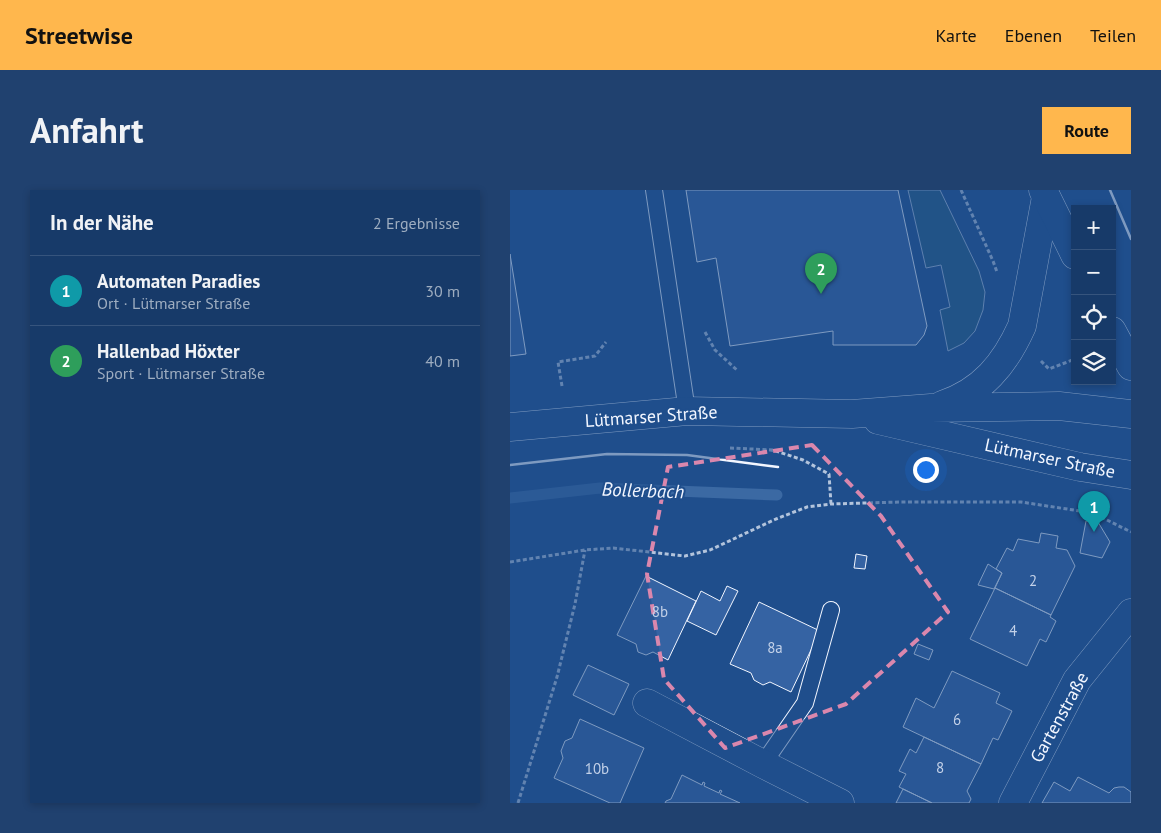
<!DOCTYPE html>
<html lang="de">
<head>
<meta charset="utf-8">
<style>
	body { margin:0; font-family:"PT Sans",sans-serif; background:#20416f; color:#f1f3f6 }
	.controls { position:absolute; right:15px; top:15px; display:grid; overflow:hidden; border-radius:0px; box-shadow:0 2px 8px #0003 }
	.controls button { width:45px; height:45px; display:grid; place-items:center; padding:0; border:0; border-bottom:1px solid #36547d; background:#173a69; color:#f1f3f6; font:25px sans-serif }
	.you { position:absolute; left:415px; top:279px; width:18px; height:18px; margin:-12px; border:4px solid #fff; border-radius:50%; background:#1a73e8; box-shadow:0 0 0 8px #1a73e833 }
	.badge { display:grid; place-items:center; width:32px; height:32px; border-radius:50%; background:#ffb74d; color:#fff; font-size:16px; font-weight:700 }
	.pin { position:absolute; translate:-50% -41px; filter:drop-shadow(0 1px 2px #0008) }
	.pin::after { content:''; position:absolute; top:26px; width:18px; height:15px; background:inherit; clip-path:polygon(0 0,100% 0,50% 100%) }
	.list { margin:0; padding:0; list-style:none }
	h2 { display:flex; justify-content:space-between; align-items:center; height:65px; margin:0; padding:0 20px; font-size:21px }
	h2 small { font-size:16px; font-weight:400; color:#9eadc0 }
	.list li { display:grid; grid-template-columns:32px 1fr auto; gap:15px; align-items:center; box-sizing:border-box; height:70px; padding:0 20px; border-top:1px solid #36547d }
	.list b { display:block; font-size:19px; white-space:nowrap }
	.list p { margin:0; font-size:16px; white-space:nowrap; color:#9eadc0 }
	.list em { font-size:16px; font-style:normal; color:#9eadc0 }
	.icon { flex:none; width:28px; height:28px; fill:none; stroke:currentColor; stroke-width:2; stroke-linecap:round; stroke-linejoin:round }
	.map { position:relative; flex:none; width:621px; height:613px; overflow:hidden; border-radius:0px }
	header { display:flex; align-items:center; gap:30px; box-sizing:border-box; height:70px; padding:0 25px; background:#ffb74d; color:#111 }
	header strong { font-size:24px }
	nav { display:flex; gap:28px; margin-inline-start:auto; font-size:18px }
	.intro { display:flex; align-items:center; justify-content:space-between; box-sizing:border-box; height:120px; padding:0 30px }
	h1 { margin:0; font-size:35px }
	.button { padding:12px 22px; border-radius:0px; background:#ffb74d; color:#111; font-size:18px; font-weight:700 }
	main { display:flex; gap:30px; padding:0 30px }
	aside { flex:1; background:#173a69; border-radius:0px; box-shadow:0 2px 8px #0003 }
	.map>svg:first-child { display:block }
</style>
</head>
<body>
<header>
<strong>Streetwise</strong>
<nav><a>Karte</a><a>Ebenen</a><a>Teilen</a></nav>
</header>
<div class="intro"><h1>Anfahrt</h1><a class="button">Route</a></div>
<main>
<aside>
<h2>In der Nähe<small>2 Ergebnisse</small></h2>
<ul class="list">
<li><span class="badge" style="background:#0f9aa8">1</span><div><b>Automaten Paradies</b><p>Ort · Lütmarser Straße</p></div><em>30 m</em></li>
<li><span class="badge" style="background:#2e9e5b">2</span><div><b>Hallenbad Höxter</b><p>Sport · Lütmarser Straße</p></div><em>40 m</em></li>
</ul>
</aside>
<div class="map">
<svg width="621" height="613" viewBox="0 0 621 613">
	<rect width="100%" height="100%" fill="#1f4e8c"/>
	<path fill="#245a82" stroke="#a8bbd7" d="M398,0h32l39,81 6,21 -2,18 -8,21 -11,12 -16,8 -8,-41 10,-3 -9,-42 -15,3z"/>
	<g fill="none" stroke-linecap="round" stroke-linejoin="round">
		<path stroke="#3b69a3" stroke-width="11" d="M0,308l90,-10 177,7"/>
	</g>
	<path fill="#3563a3" stroke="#f2f6ff" d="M176,0h212l29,136 -3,9 -8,10h-83v-14l-103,15 -14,-88 -19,4z
		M0,64l16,100 -16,2z
		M576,331l12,1 12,20 -8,16 -22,-5z
		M531,343l17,3 -2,12 11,2 8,16 -24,49 -56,-27 7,-15 -6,-4 11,-21 6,3 5,-12 21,4z
		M346,364l11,2 -2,13 -11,-1z
		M478,374l14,9 -8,16 -16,-4z
		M136,386l50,25 -28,59 -15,-8 -7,3 -8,-3 -2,-8 -19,-9z
		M217,396l11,5 -22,44 -29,-14 14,-30 19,10z
		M485,398l56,27 -1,2 6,4 -10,21 -6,-3 -13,27 -57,-27z
		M249,412l61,29 -29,61 -21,-10 -7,3 -9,-5 -3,-7 -21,-9z
		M408,454l15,6 -4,10 -15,-6z
		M78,475l41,19 -15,31 -41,-20z
		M442,481l48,22 -4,10 16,8 -14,29 -5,-2 -12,26 -78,-37 13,-29 18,10z
		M70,529l64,29 -24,55h-10l-56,-25 9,-20 -2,-7 4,-10 7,-3z
		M414,547l57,27 -14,27 4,8 -2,4h-37l-33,-16 7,-13 -7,-3 11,-22 6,4z
		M172,585l20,10 1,-3 2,1 -1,3 15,7 1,-3 2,1 -2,3 20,9h-75l1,-2 5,-2z
		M568,587l31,16 5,-5 5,-1h5l7,5v11h-89l12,-21 16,9z
		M393,599l29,14h-36z"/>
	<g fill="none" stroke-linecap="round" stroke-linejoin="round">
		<defs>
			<path id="lane" d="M144,0l33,221
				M253,574l42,-61 26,-93"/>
			<path id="street" d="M137,513l116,61 77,39
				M503,613l64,-123 54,-67"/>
			<path id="secondary" d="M432,215c40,-13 63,-41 80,-79l24,-129
				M368,230l202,47 51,8
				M0,237l177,-16 165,3 79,-6 128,-2 72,8"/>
			<path id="primary" d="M533,0l32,65
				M602,141l19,35"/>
		</defs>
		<use href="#lane" stroke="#f2f6ff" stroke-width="18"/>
		<use href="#street" stroke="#f2f6ff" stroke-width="29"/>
		<use href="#secondary" stroke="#f2f6ff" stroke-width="29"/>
		<use href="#primary" stroke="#f2f6ff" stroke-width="29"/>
		<path stroke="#b3c4dc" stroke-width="3" stroke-dasharray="4 2.5" stroke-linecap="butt" d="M451,0l32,71 4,11
			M195,142l10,18 23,21
			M531,171l8,8 26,-10
			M52,196l-4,-24 37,-6 11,-14
			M220,258l43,2 30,10 26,14 2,30
			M0,372l75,-12 28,-2 72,8 25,-6 66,-31 31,-12 24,-3 70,-2h120l72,11 38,19
			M8,613l39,-126 18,-73 10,-54"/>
		<use href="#lane" stroke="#1f4e8c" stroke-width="16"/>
		<use href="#street" stroke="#1f4e8c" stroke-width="28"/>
		<use href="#secondary" stroke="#1f4e8c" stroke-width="28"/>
		<use href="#primary" stroke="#1f4e8c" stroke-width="28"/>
		<path stroke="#f2f6ff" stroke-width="2.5" d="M600,0l21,49
			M0,275l97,-11 80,1 91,12"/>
	</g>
	<path d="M0 0H621V613H0ZM302,255l69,71 67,96 -102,92 -121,44 -61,-69 -17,-105 21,-107z" fill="#1f4e8c" fill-opacity=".55" fill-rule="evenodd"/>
	<path fill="none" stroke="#da87ad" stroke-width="4" stroke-dasharray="10 6" stroke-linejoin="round" d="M302,255l69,71 67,96 -102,92 -121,44 -61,-69 -17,-105 21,-107z"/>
	<g text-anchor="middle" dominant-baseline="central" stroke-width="4" stroke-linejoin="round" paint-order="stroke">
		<g font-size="15" fill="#c3d1e8">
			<text x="523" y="390">2</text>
			<text x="150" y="421">8b</text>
			<text x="503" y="440">4</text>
			<text x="265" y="457">8a</text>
			<text x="447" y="529">6</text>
			<text x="430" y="577">8</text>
			<text x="87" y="578">10b</text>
		</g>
		<g font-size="18" fill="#f2f6ff" stroke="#1f4e8c">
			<text transform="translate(141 226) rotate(-4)">Lütmarser Straße</text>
			<text transform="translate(540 268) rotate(12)">Lütmarser Straße</text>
			<text transform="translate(549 527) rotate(-61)">Gartenstraße</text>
		</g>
		<g font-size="19" font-style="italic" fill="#f2f6ff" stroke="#1f4e8c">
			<text transform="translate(133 300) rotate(2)">Bollerbach</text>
		</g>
	</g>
</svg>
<div class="controls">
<button>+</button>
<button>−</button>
<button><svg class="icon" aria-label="locate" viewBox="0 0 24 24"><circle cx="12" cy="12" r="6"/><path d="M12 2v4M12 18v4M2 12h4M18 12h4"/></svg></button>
<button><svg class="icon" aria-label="layers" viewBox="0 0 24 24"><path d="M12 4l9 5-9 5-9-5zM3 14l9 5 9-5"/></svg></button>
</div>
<div class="you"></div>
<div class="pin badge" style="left:584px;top:342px;background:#0f9aa8">1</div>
<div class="pin badge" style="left:311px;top:104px;background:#2e9e5b">2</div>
</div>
</main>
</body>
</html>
